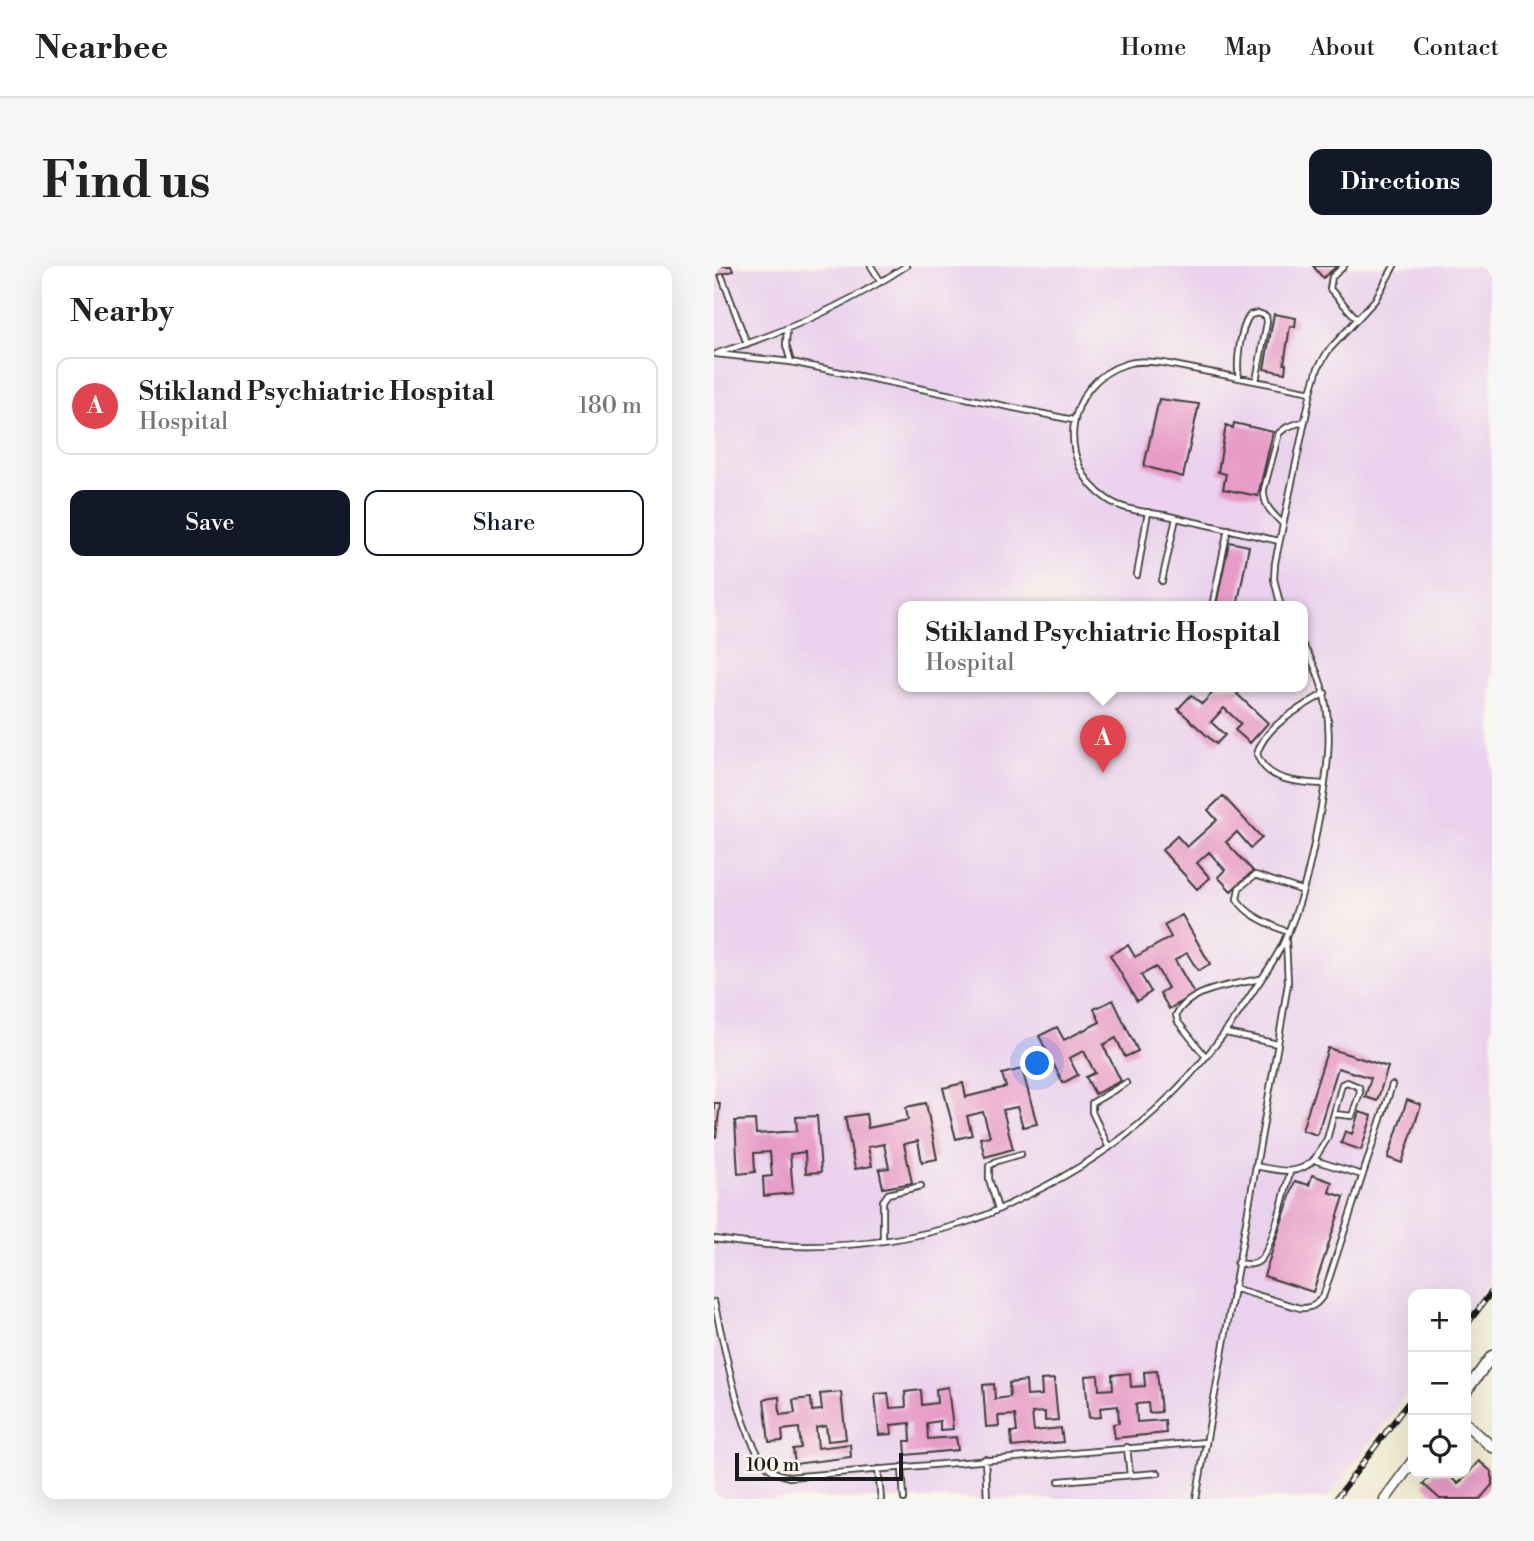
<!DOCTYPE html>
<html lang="en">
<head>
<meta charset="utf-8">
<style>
	body { margin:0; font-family:"Libre Bodoni",serif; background:#f6f6f6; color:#222 }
	.controls { position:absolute; right:21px; bottom:21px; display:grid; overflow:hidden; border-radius:14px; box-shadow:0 7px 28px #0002 }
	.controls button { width:63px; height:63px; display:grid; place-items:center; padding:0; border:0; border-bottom:2px solid #e0e0e0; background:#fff; color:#222; font:35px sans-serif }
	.scale { position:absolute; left:21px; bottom:18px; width:168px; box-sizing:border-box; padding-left:7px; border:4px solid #1c1c1c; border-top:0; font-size:19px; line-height:24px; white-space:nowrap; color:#1c1c1c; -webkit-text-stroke:5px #fbf7ec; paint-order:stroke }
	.you { position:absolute; left:324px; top:798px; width:24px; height:24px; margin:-18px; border:5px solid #fff; border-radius:50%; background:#1a73e8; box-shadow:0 0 0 10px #1a73e833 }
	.badge { display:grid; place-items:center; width:46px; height:46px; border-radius:50%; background:#111827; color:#fff; font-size:23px; font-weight:700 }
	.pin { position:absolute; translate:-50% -58px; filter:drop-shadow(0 2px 4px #0008) }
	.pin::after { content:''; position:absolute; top:37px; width:24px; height:21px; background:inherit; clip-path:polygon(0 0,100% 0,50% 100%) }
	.popup { position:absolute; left:184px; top:335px; width:410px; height:91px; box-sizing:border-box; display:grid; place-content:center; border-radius:14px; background:#fff; filter:drop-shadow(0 2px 5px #0005); font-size:23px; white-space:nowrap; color:#767676 }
	.popup b { font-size:26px; color:#222 }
	.popup::after { content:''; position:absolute; left:50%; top:100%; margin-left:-14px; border:14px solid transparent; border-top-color:#fff }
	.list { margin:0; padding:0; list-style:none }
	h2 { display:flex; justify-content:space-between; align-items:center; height:91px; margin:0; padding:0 28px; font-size:30px }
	h2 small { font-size:23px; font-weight:400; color:#767676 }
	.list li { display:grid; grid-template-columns:46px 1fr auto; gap:21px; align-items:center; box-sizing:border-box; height:98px; margin:0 14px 14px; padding:0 14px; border:2px solid #e0e0e0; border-radius:14px }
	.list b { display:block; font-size:26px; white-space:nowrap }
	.list p { margin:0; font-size:23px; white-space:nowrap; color:#767676 }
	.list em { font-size:23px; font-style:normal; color:#767676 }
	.actions { display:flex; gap:14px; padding:21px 28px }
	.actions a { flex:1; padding:16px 0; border:2px solid #111827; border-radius:14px; text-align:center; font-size:24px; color:#111827 }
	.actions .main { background:#111827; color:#fff }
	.icon { flex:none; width:38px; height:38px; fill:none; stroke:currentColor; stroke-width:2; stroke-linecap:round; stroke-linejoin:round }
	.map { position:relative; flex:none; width:778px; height:1233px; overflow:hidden; border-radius:14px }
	header { display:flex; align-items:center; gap:42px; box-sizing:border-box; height:98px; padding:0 35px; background:#fff; border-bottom:2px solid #e0e0e0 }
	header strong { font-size:33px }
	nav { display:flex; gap:38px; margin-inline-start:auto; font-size:24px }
	.intro { display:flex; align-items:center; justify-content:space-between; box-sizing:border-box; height:168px; padding:0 42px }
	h1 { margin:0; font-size:49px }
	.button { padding:18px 32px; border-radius:14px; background:#111827; color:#fff; font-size:24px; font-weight:700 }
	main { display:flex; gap:42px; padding:0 42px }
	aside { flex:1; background:#fff; border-radius:14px; box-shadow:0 7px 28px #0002 }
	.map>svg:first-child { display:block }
</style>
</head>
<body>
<header>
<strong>Nearbee</strong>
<nav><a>Home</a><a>Map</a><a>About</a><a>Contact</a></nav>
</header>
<div class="intro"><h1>Find us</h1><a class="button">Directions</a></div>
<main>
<aside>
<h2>Nearby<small></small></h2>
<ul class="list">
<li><span class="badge" style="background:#e0444e">A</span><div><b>Stikland Psychiatric Hospital</b><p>Hospital</p></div><em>180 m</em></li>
</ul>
<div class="actions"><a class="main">Save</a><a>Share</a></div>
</aside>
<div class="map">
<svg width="778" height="1233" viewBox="0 0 778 1233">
	<rect width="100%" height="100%" fill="#fbf7ec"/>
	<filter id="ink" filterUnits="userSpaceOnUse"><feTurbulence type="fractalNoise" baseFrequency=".0143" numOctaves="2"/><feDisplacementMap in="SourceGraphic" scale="14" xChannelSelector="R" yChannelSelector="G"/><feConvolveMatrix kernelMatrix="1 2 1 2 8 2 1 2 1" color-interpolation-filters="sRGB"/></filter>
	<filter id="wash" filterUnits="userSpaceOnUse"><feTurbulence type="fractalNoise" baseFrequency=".00686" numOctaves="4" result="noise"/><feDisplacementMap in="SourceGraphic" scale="28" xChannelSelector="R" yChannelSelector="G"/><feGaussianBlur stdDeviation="1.57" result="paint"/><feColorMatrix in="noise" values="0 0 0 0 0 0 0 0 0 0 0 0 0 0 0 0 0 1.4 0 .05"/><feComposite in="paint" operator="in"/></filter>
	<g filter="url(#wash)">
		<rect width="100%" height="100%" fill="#efe9cf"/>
		<path fill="#ead1ed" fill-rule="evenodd" d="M0,0h778v1014l-26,35v-21h-53v91l-86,114h-613zM190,341h398v80h-398z"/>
		<g id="blocks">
			<path fill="#e79cc8" d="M0,0h17l2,5 -19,5z
				M599,0h24l-14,12z
				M560,48l22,4 -1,9 -5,-1 -6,38h2l-1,9 -21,-4z
				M445,133l40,5 -16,73 -39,-11z
				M520,157l39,9 -15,64 -35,-7 3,-15 -8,-2 8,-47 7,3z
				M515,276l20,4 -12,61 -21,-2z
				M504,421h26l-7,7 31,29 -18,20 -15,-13 6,-6 -17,-16 -13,14 14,13 -9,9 -38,-35 13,-14 11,9z
				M509,530l39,42 -11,10 -14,-16 -11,10 27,29 -22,20 -13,-14 7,-7 -16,-18 -12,11 13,15 -13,11 -35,-39 15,-14 10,11 30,-27 -9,-10z
				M468,649l28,49 -12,7 -11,-18 -12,7 20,35 -26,14 -9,-16 8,-5 -12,-21 -15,8 10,17 -14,9 -27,-46 18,-10 7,12 36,-20 -7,-12z
				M399,734l25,51 -13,6 -9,-19 -13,7 18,36 -26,13 -9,-17 9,-4 -11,-22 -15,7 9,17 -15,8 -24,-47 18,-9 7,13 36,-18 -6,-13z
				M614,782l60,19 -11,34 -12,-4 6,-19 -33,-10 -21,67 -15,-5z
				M308,803l15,55 -14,3 -6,-20 -14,3 10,39 -28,8 -5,-19 10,-2 -7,-24 -16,4 5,19 -16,4 -13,-51 20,-5 3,14 40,-10 -4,-13z
				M693,834l14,5 -19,58 -14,-5z
				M0,837h6l-4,34h-2z
				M212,837l11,56 -15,3 -4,-21 -14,3 8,39 -29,5 -4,-19 10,-1 -5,-24 -16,3 4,19 -17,3 -10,-52 21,-3 2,14 40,-8 -2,-13z
				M645,846l13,4 -11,34 -20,-7 4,-12 7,3z
				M103,850l4,56 -15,1 -1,-21 -15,2 3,39 -29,3 -1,-19 9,-1 -2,-24 -16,1 1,19 -17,2 -3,-53 20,-1 1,14 41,-3 -1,-14z
				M598,909l20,7 -3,10 15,5 -31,95 -49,-16 31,-95 14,4z
				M443,1105l4,41 -12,1 -1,-10 -12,1 1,18 28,-2 1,13 -51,5 -2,-14 6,-1 -1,-17 -18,2 1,9 -12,1 -4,-42 13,-1 1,15 14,-1 -1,-14 18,-2 1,14 14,-1 -1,-14z
				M340,1113l4,41 -13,1v-9l-13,1 2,18 27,-3 2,14 -51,5 -1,-15h6l-2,-17 -17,1 1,10 -13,1 -3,-42 11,-1 1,15 15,-2 -1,-14 17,-2 1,15 15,-1 -1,-15z
				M234,1121l5,42 -13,1v-9l-13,2 1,16 28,-2 2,13 -52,5 -1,-14h6l-1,-18 -19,2 1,9 -13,1 -4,-41 13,-1 2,15 16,-1 -1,-15 16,-2 1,15 15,-2 -1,-14z
				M127,1126l5,47 -18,2 -2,-15 -10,2 2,20 32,-4 1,13 -56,7 -2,-15 8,-1 -2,-20 -17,2 1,11 -14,1 -5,-43 15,-2 1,18 15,-2 -2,-13 18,-2 1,13 10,-1 -2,-16z
				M765,1195l13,11v13l-12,14h-40l-17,-15 11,-11h12l12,11z"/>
		</g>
	</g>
	<g filter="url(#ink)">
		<use href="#blocks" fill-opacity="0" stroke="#3c3b37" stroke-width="2"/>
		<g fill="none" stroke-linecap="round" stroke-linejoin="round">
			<defs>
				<path id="lane" d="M157,0l10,16
					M630,0l-12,11 -2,12 27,30
					M8,11l25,67
					M73,63l-1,16 5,17
					M4,87c66,-20 130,-49 188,-87
					M2,88l75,8 282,58
					M525,112c-3,-15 1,-50 11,-63l8,-2 8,3 1,6 -11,59
					M568,257c-11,-11 -19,-18 -18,-34l15,-56 8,-6 18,-6
					M565,275c-39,-9 -77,-17 -115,-26 -18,-3 -42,-5 -57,-16 -52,-35 -43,-116 19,-135 12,-4 25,-2 37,-1l148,29
					M423,309l11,-63
					M448,315l14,-63
					M499,336l15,-73
					M567,341l-7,-28 1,-16 36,-171 7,-24 10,-17 47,-51 19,-34
					M611,427c-23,14 -60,32 -68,61 9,28 44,29 68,30
					M573,666c-17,-8 -40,-16 -50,-33l2,-11 16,-13 46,15
					M512,767l52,11
					M492,791l-28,-35 -2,-7c14,-27 58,-30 84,-36
					M395,882l-17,-36v-9l34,-20
					M600,894l13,-21 15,-55 5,-2 12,5 1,5 -8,24 -18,-2
					M541,900c23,4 41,11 59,-6l48,15
					M284,943l-9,-30v-13l8,-5 24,-7
					M0,973c85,13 173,9 256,-18 20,-6 39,-17 58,-26 98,-47 166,-111 224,-202 11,-17 25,-35 33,-54 15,-32 26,-76 32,-111 13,-63 23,-128 -15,-184
					M169,975v-40l5,-7 33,-8
					M523,997c8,1 16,3 22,-2 12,-9 27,-72 31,-89
					M519,1022l67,20c13,1 18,-5 24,-14l68,-209
					M0,1036c10,39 27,148 59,169 4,3 11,4 16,6l416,-35
					M413,1181l3,28
					M271,1193l2,40
					M188,1201l2,32
					M164,1203l3,30
					M345,1215l99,-8
					M482,1233l82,-455 10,-61 -2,-43"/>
				<path id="street" d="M752,1125l26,-35
					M752,1158l26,23
					M671,1233l28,-38"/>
			</defs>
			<use href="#lane" stroke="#3c3b37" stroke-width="8"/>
			<use href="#street" stroke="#3c3b37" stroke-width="13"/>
			<use href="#lane" stroke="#fff" stroke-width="4.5"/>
			<use href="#street" stroke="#fff" stroke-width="10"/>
			<defs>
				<path id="rail" d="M752,1060l26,-35
					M622,1233l77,-103"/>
			</defs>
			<use href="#rail" stroke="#1c1c1c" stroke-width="6"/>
			<use href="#rail" stroke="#fbf7ec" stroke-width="3.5" stroke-dasharray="10" stroke-linecap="butt"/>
		</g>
	</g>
</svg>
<div class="controls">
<button>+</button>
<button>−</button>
<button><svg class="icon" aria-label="locate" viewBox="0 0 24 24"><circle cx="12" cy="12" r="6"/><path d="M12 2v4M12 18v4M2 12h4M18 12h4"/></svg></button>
</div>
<div class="scale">100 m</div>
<div class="you"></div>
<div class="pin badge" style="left:389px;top:507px;background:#e0444e">A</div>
<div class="popup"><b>Stikland Psychiatric Hospital</b>Hospital</div>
</div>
</main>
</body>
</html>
